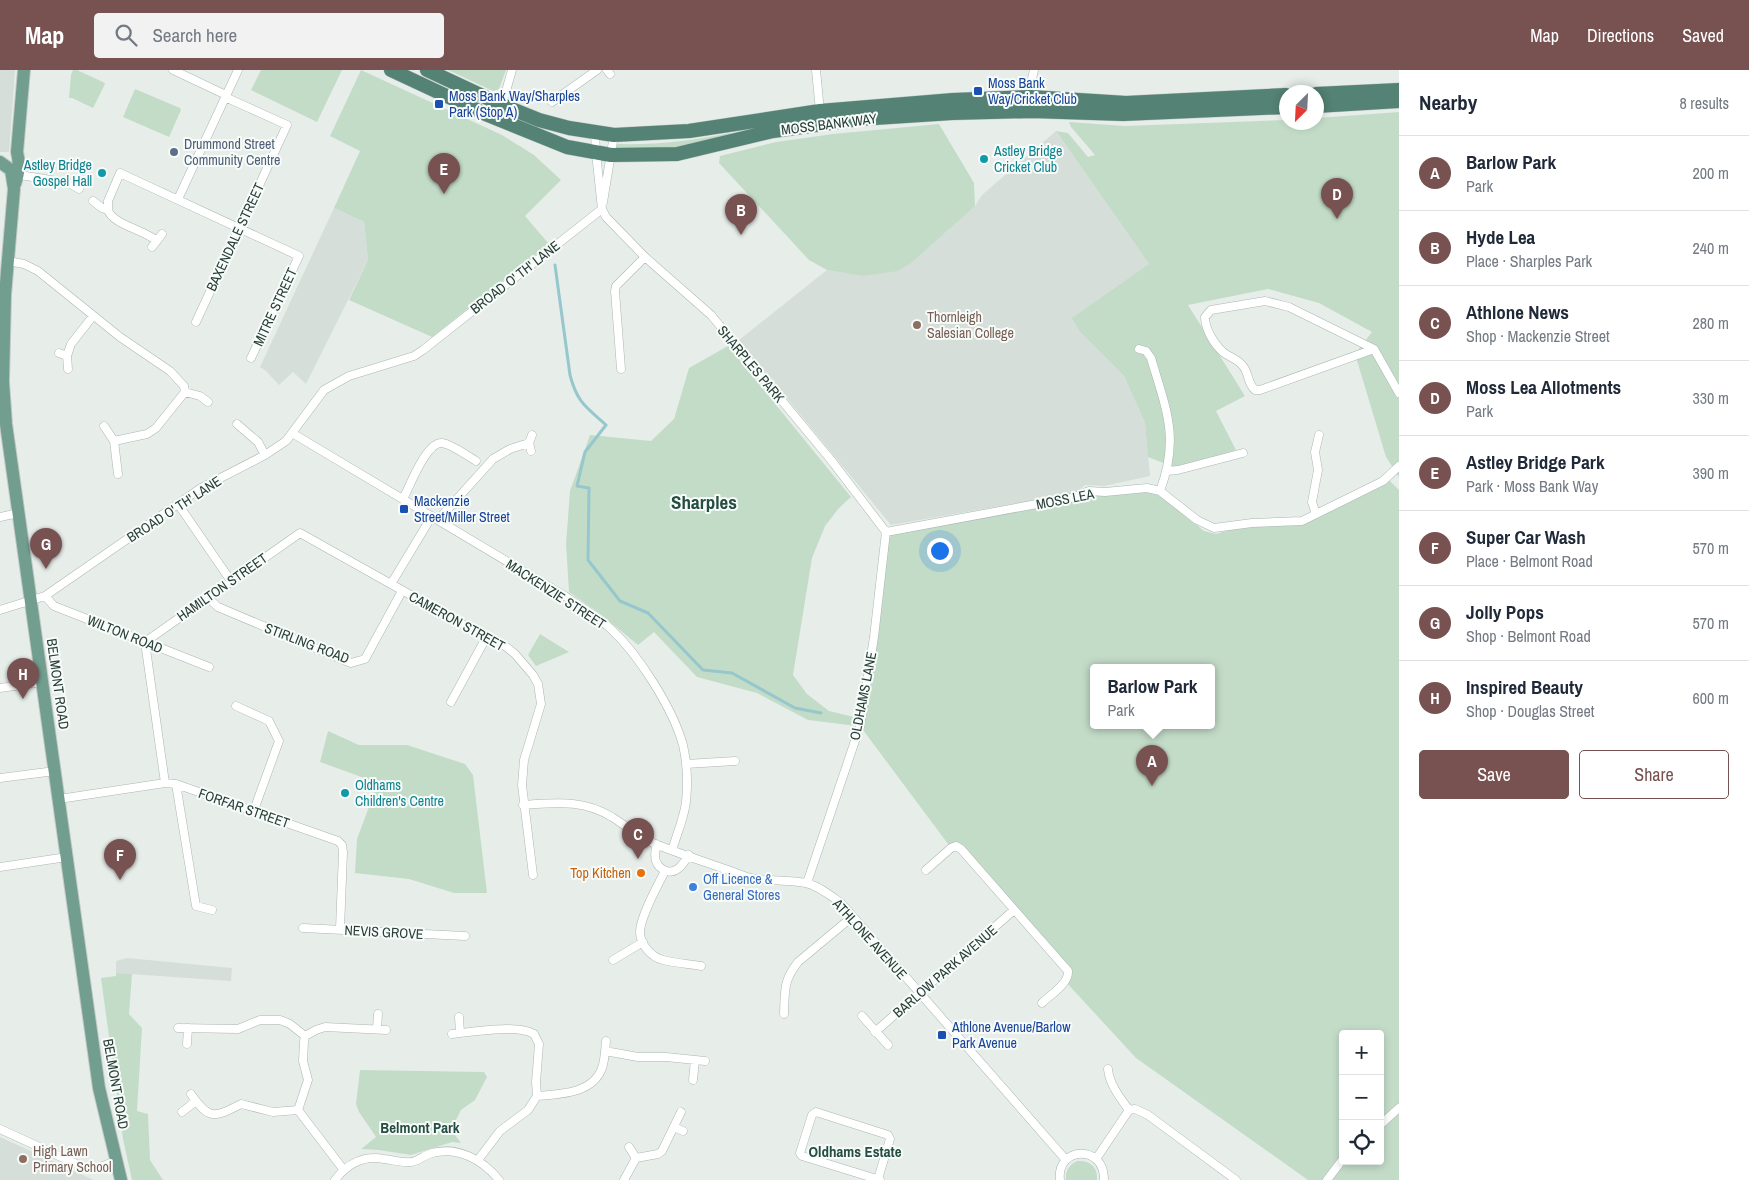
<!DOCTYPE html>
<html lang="en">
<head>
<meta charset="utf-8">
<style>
	body { margin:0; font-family:"Archivo Narrow",sans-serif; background:#f2f2f3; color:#1f2937 }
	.controls { position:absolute; right:15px; bottom:15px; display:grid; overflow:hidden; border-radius:5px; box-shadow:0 2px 8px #0003 }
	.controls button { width:45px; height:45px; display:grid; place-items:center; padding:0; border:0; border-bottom:1px solid #e0e1e3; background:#fff; color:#1f2937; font:25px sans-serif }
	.compass { position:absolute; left:1279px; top:15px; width:45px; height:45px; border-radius:50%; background:#fff; box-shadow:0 2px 8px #0003; rotate:204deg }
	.you { position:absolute; left:939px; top:480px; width:18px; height:18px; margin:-12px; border:4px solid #fff; border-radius:50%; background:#1a73e8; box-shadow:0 0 0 8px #1a73e833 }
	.badge { display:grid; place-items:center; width:32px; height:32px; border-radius:50%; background:#775251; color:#fff; font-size:16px; font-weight:700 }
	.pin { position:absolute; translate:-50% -41px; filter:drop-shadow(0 1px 2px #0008) }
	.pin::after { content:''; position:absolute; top:26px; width:18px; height:15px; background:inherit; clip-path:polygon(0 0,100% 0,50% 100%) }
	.popup { position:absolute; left:1090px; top:594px; width:125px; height:65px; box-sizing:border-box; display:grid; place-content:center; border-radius:5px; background:#fff; filter:drop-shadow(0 1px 4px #0005); font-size:16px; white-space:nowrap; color:#747a83 }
	.popup b { font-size:19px; color:#1f2937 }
	.popup::after { content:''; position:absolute; left:50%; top:100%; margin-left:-10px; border:10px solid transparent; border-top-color:#fff }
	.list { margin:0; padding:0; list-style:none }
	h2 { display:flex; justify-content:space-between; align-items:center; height:65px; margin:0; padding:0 20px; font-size:21px }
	h2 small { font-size:16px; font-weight:400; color:#747a83 }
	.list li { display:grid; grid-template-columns:32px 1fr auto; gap:15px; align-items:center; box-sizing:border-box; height:75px; padding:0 20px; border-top:1px solid #e0e1e3 }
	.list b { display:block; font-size:19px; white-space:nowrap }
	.list p { margin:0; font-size:16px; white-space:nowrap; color:#747a83 }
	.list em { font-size:16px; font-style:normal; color:#747a83 }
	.actions { display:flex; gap:10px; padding:15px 20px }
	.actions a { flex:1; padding:11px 0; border:1px solid #775251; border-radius:5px; text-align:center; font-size:18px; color:#775251 }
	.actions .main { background:#775251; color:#fff }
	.icon { flex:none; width:28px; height:28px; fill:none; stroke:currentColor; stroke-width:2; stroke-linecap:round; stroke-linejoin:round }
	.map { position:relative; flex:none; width:1399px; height:1110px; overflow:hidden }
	header { display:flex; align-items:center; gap:30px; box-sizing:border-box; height:70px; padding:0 25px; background:#775251; color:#fff }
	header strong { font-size:24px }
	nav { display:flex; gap:28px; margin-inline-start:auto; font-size:18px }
	.search { width:350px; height:45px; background:#f2f2f3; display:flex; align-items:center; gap:12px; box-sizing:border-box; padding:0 18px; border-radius:5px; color:#747a83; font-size:19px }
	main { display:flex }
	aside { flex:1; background:#fff }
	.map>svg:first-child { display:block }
</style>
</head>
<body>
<header>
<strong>Map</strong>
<div class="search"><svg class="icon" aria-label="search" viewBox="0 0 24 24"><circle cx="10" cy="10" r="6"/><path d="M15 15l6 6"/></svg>Search here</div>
<nav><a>Map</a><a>Directions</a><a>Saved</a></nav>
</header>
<main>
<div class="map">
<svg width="1399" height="1110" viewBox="0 0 1399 1110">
	<rect width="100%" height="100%" fill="#e7eeea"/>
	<path fill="#d5ded9" d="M0,0h15l-6,82h-9z
		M1056,61l93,133 -69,68 44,44 21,47 5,53 -46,10 -19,-1 -9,8 -185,32 -152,-185 88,-70 35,6 113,-70 7,-11z
		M334,138l30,14 4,38 -62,124 -13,-12 -14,13 -13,-14 -6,-4z
		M127,888l105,10 -1,13 -115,-8v-12z
		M0,1067l94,43h-94z"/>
	<path fill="#c3dcc8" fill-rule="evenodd" d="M73,0h4l26,12 2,2 -12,24 -21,-10h-3l2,-23z
		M261,0h81l-25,52 -66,-32z
		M361,0l141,65 32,20 27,25 -36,36 24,28 -117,93 -83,-37 19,-40 -4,-38 -30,-14 26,-57 -30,-15z
		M448,0h58l-7,19 -6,2z
		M135,19l45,19 1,2 -12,27 -46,-20z
		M1399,42v365l-13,-20 -31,-103 17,-22 -53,-29 -51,-14 -80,16 57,91 -29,15 20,39 -60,18 -28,-11 -3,-34 -21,-47 -44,-44 -8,-14 77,-54 -93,-133 12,2 20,24 7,-2 -24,-28 -2,-5 56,4 161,-6v2h30l1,-4z
		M939,54l35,59 1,23 -64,57 -13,8 -36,5 -35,-6 -18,-10 -90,-97 1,-7 56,-14 57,-8z
		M730,63v3l-40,9 -37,5 -40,-1 3,-5c42,1 74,-3 114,-11z
		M728,276l123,151 -12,11 -14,18 -13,32 -19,117 14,19 22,17 29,7 -1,8 -49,-6 -51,-27 -60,-16 -43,-45 -16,13 -39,-32 -30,-21 -3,-48 4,-53 20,-56 61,6 23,-22 15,-51z
		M1383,411h7l9,9v690h-91l-172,-122 -71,-77 4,-5 -108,-127 -10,-1 -91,-122 26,-194 203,-41 58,-3 12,6 45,37 12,3 36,-11 50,-2zM1093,597h118v58h-118zM1343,964h37v127h-37z
		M540,564l29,18 -33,14 -8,-11z
		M328,661l31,14h48l58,19 8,11 14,118h-33l-45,-14 -54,-6 2,-34 21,-56 -58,-21z
		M116,903l16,1 -3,40 13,14 -5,83 11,3 2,46 13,20h-31l-9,-41 -22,-161 15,-2z
		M360,1000l124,2 3,5 -12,23 -14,10 -7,14 1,11 6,8 -9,-1 -41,13 -32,-5 -18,-1 15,-12 -17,-25 -3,-8z
		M1077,1091c13,-1 21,6 20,19h-31c-1,-9 3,-15 11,-19z"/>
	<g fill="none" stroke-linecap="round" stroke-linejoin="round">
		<path stroke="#96c7cc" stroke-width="3" d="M555,195l15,110c7,27 15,31 36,50l-21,27 -8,34 12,2 -1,72 32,41 28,12 55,57 29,3 63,35 26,5"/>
		<defs>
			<path id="minor" d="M173,0l53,25
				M607,0l3,4
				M816,0l4,41
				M1031,30v-17l3,-13
				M552,32l45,-32
				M502,35l10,-35
				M595,63l1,20 6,56 4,8 39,40 66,58 120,145 55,72
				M14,104l55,9 10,6
				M178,129l60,-129
				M93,131l9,7 6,2c4,14 36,20 49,31
				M603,132l11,-67
				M108,140v-9l12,-28 179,83 -48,102
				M152,177l10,-13
				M8,191l16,3 14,7 82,66 50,34 14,15 1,6 15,4 8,6
				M196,252l91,-197 -62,-28
				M1139,279l7,2 5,7c15,51 29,80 9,133
				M1374,279l-114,41h-5c-8,-7 -6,-17 -12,-24 -5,-7 -14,-9 -20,-14 -9,-8 -18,-23 -18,-35l6,-7 54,-9 24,6 85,42 25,44
				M59,283l8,3 1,13
				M67,286l4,-12 22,-28
				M621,299l-6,-78 1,-5 29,-29
				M237,354l21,18 7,13
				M104,356l10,15 4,33
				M292,363l273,163c16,11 32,20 46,33 28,26 62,80 72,116 4,18 5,38 3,57 -2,16 -9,32 -14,48
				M114,371l33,-7 9,-6 29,-36
				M531,381l-2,-8 3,-8
				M1167,401l11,-1 65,-17
				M403,429c7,-13 23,-57 39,-56 9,1 26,13 34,18
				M178,434l53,77
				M1316,444l-4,-12 6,-32 -3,-18 4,-17
				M0,447l18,-4
				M438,450l55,-61 17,-10 19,-6
				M886,462l189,-35 14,-6 16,1 42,-4 13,3 37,29 17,8 38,-5 50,-2 81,-40 16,-15
				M391,514l41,-68
				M45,526l9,10 155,61
				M208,528l10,9 133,56 14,-4 37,-68
				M0,540l45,-14 156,-108 64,-33 21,-14 38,-51 25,-14 65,-20 9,-6 179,-141
				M145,572l155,-109 173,97 32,16 10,8 18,21 5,9 3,20 -17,56 -2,25 11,90
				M145,572l20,141
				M0,618l42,-6
				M451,632l36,-66
				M236,636l33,15 10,20 -25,69
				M686,694l49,-3
				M0,708l55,-7
				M176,714l20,122 16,4
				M59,729l106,-16 11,1 162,57 4,4 1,7 -3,77
				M523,735c33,-2 59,-6 89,12 14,9 26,19 41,26 31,13 63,22 94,34 19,5 40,2 59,6 13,3 25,13 35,20l225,257
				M656,774c0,5 -2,12 0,17 1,3 4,7 8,9 12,6 19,-6 25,-15
				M0,797l67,-10
				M926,800l25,-22 5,-2 5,3 107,122c1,13 -17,23 -26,32
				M665,801c-7,14 -25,46 -25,61 0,12 11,25 23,28 12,3 26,4 38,6
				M807,813l53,-157 14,-89 12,-105
				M303,858l162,8
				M613,890l30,-18
				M784,944c1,-23 -1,-33 14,-52l54,-45
				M862,946l26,29
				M459,947l1,16
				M178,958l60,1 22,-9h20l10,4 15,12
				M377,959l1,-15
				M875,962l139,-122
				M452,964c20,-2 65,-10 82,0l5,10 -3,38 1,14 -9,14 -28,21 -22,29
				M187,974l1,-16
				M605,981l33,6h28l39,4
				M1108,999c1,15 13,30 21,41
				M693,1010l2,-20
				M191,1024c18,26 23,24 50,10l32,8 25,-2
				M537,1026c22,-2 56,-2 65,-28 3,-8 3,-18 4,-27
				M182,1042l14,-11
				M1380,1055l19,-17
				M674,1057l9,4
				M0,1059l83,38 12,2 21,-8
				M629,1077l7,11
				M1096,1089l33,-49 6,-1 13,6 88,65
				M343,1099l-45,-59 10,-30 -5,-19 1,-19 1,-6 11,-6 9,-3 61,3
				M878,1109l12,-40 -2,-4 -72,-23 -4,3 -12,38 2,3 78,24
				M335,1110c12,-16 29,-25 49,-21 9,1 18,4 27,3 8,-1 13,-7 21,-9 26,-7 51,7 67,27
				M624,1110l12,-22 22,-4 4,-3 19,-39
				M1060,1110c-4,-34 45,-36 44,0
				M1327,1110l16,-21"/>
			<path id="primary" d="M0,92l11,8 3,19 -9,106 -2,87 3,42 93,664 22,92
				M15,114c4,-12 5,-20 2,-32l7,-82"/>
			<path id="trunk" d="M391,0l92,43 84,34 44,8 66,-1 96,-23 86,-12 93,-6 80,-2 91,3 163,-7
				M427,0l75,35 37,15 30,8 45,7 75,-4 131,-20 133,-11 78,-3 95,6 160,-8
				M1316,24l83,-4
				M1316,36l83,-5"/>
		</defs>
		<use href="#minor" stroke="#aab6b1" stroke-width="9"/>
		<use href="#primary" stroke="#c3c9c7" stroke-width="14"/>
		<use href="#trunk" stroke="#c3c9c7" stroke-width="15"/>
		<use href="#minor" stroke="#fff" stroke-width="8"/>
		<use href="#primary" stroke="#719e8f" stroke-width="12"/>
		<use href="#trunk" stroke="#548274" stroke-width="14"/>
	</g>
	<g fill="#1a4fb4" stroke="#f7fbf9" stroke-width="2">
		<rect x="973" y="16" width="10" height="10" rx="2.5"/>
		<rect x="434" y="29" width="10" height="10" rx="2.5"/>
		<rect x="399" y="434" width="10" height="10" rx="2.5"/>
		<rect x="937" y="960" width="10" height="10" rx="2.5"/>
	</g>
	<circle fill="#5c6f8a" stroke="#f7fbf9" stroke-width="2" cx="174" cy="82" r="5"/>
	<g fill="#0f9aa8" stroke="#f7fbf9" stroke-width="2">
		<circle cx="984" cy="89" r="5"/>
		<circle cx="102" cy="103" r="5"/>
		<circle cx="345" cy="723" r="5"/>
	</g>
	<g fill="#8d6e63" stroke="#f7fbf9" stroke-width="2">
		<circle cx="917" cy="255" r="5"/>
		<circle cx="23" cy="1089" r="5"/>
	</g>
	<circle fill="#e8710a" stroke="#f7fbf9" stroke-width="2" cx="641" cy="803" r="5"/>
	<circle fill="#3f7fe0" stroke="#f7fbf9" stroke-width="2" cx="693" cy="817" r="5"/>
	<g text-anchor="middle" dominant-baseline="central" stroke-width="4" stroke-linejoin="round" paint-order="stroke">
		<g font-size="14" fill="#164399" stroke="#f7fbf9" text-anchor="start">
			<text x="988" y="13">Moss Bank<tspan x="988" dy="16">Way/Cricket Club</tspan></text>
			<text x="449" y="26">Moss Bank Way/Sharples<tspan x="449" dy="16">Park (Stop A)</tspan></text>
			<text x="414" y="431">Mackenzie<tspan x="414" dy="16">Street/Miller Street</tspan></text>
			<text x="952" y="957">Athlone Avenue/Barlow<tspan x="952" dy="16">Park Avenue</tspan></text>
		</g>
		<g font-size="14" fill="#283e37" stroke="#f7fbf9">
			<text transform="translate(829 54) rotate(-7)">MOSS BANK WAY</text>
			<text transform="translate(235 167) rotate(-65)">BAXENDALE STREET</text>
			<text transform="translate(515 207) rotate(-38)">BROAD O' TH' LANE</text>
			<text transform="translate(275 237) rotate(-65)">MITRE STREET</text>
			<text transform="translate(751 294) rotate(50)">SHARPLES PARK</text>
			<text transform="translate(1065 429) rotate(-11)">MOSS LEA</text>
			<text transform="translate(174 439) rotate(-33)">BROAD O' TH' LANE</text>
			<text transform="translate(222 517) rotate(-35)">HAMILTON STREET</text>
			<text transform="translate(556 524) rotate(33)">MACKENZIE STREET</text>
			<text transform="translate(457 551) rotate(29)">CAMERON STREET</text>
			<text transform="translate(125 564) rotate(22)">WILTON ROAD</text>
			<text transform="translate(307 573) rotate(21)">STIRLING ROAD</text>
			<text transform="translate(58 614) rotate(82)">BELMONT ROAD</text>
			<text transform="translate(863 626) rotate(-79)">OLDHAMS LANE</text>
			<text transform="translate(244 738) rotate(19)">FORFAR STREET</text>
			<text transform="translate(384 862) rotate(3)">NEVIS GROVE</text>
			<text transform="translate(870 869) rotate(48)">ATHLONE AVENUE</text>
			<text transform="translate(945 901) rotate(-41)">BARLOW PARK AVENUE</text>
			<text transform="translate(116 1014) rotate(80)">BELMONT ROAD</text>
		</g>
		<g font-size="14" fill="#4e5e75" stroke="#f7fbf9" text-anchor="start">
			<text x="184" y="74">Drummond Street<tspan x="184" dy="16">Community Centre</tspan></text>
		</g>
		<g font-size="14" fill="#0d838f" stroke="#f7fbf9" text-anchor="start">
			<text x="994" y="81">Astley Bridge<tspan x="994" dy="16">Cricket Club</tspan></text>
			<text x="92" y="95" text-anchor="end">Astley Bridge<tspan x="92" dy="16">Gospel Hall</tspan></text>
			<text x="355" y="715">Oldhams<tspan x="355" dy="16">Children's Centre</tspan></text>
		</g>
		<g font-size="14" fill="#785e54" stroke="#f7fbf9" text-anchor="start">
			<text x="927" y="247">Thornleigh<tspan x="927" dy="16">Salesian College</tspan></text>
			<text x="33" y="1081">High Lawn<tspan x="33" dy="16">Primary School</tspan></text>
		</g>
		<g font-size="14" fill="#c56008" stroke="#f7fbf9" text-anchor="end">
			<text x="631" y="803">Top Kitchen</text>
		</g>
		<g font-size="14" fill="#366cbe" stroke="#f7fbf9" text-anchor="start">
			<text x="703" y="809">Off Licence &amp;<tspan x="703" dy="16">General Stores</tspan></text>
		</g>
		<g font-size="15" font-weight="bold" fill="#254e42" stroke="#f7fbf9">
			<text x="420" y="1057">Belmont Park</text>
			<text x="855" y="1081">Oldhams Estate</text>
		</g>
		<g font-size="19" font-weight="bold" fill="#254e42" stroke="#f7fbf9">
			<text x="704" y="432">Sharples</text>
		</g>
	</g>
</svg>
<div class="controls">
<button>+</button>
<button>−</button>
<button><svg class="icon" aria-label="locate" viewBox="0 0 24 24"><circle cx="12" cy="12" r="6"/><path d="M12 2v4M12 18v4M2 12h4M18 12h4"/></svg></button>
</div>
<svg class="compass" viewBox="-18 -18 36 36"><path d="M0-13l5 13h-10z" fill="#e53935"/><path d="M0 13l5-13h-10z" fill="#747a83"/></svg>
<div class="you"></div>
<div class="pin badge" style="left:1152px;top:716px">A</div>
<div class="popup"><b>Barlow Park</b>Park</div>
<div class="pin badge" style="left:741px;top:165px">B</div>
<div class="pin badge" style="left:638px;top:789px">C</div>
<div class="pin badge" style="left:1337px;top:149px">D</div>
<div class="pin badge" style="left:444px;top:124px">E</div>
<div class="pin badge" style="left:120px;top:810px">F</div>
<div class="pin badge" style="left:46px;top:499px">G</div>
<div class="pin badge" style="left:23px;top:629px">H</div>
</div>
<aside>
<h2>Nearby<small>8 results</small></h2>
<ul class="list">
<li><span class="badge">A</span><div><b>Barlow Park</b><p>Park</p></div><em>200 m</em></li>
<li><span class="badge">B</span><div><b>Hyde Lea</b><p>Place · Sharples Park</p></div><em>240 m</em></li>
<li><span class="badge">C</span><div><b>Athlone News</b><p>Shop · Mackenzie Street</p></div><em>280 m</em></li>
<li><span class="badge">D</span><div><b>Moss Lea Allotments</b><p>Park</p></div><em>330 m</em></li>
<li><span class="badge">E</span><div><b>Astley Bridge Park</b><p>Park · Moss Bank Way</p></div><em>390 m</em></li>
<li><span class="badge">F</span><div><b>Super Car Wash</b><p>Place · Belmont Road</p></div><em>570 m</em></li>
<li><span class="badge">G</span><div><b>Jolly Pops</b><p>Shop · Belmont Road</p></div><em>570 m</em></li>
<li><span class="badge">H</span><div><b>Inspired Beauty</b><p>Shop · Douglas Street</p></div><em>600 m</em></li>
</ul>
<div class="actions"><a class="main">Save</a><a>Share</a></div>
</aside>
</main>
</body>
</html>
